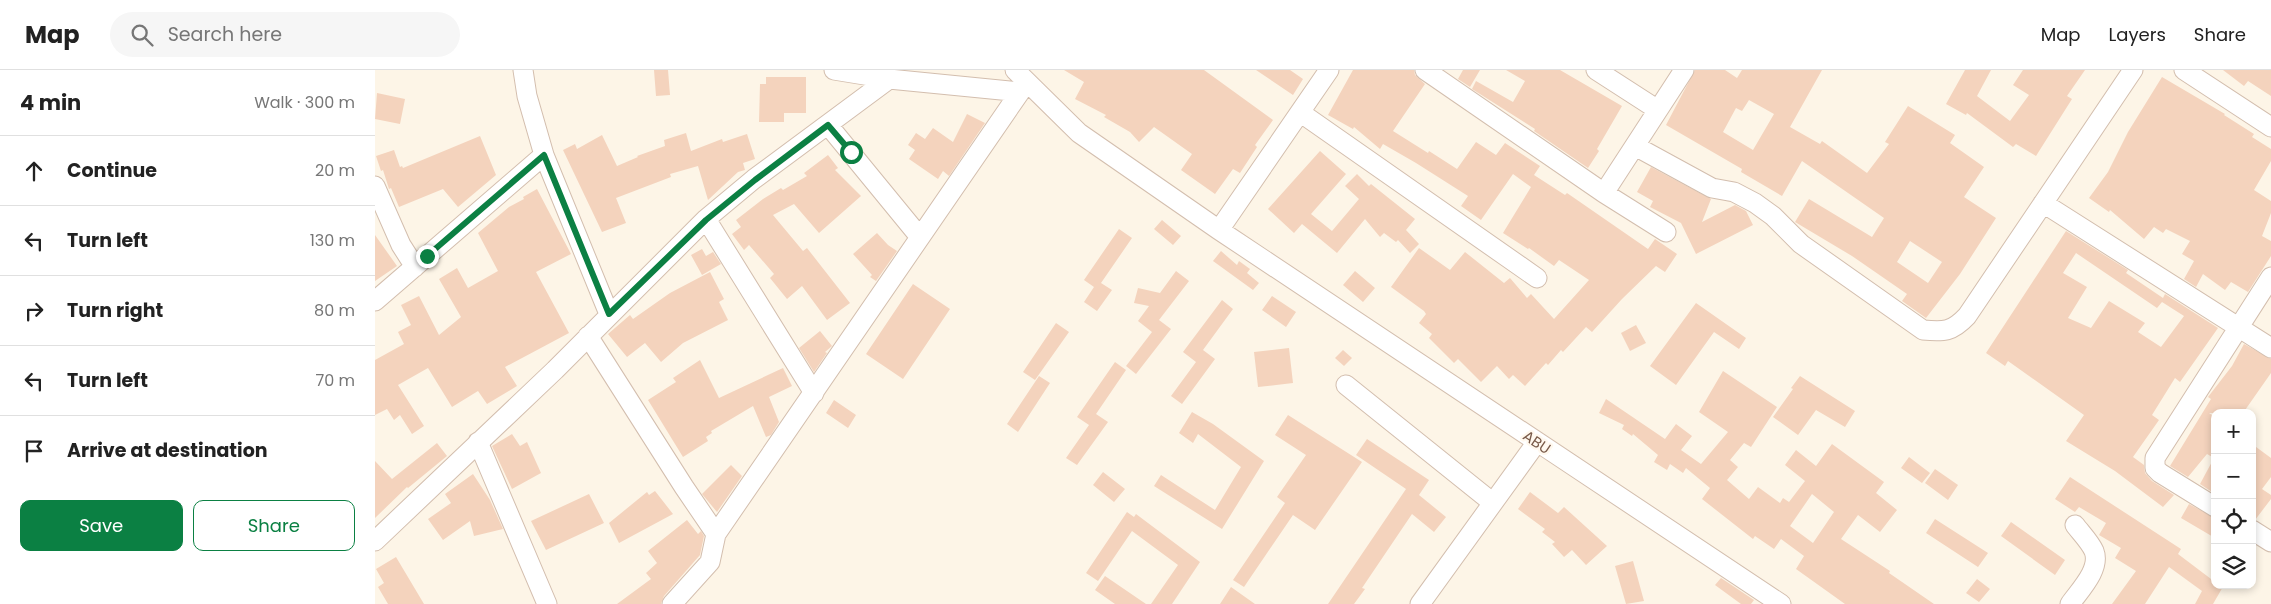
<!DOCTYPE html>
<html lang="en">
<head>
<meta charset="utf-8">
<style>
	body { margin:0; font-family:Poppins,sans-serif; background:#f6f6f6; color:#222 }
	.controls { position:absolute; right:15px; bottom:15px; display:grid; overflow:hidden; border-radius:10px; box-shadow:0 2px 8px #0003 }
	.controls button { width:45px; height:45px; display:grid; place-items:center; padding:0; border:0; border-bottom:1px solid #e0e0e0; background:#fff; color:#222; font:25px sans-serif }
	.stop { position:absolute; width:15px; height:15px; margin:-11px; border:4px solid #0b8043; border-radius:50%; background:#fff }
	.stop.end { background:#0b8043; border-color:#fff; box-shadow:0 1px 5px #0008 }
	.list { margin:0; padding:0; list-style:none }
	h2 { display:flex; justify-content:space-between; align-items:center; height:65px; margin:0; padding:0 20px; font-size:21px }
	h2 small { font-size:16px; font-weight:400; color:#767676 }
	.list li { display:grid; grid-template-columns:32px 1fr auto; gap:15px; align-items:center; box-sizing:border-box; height:70px; padding:0 20px; border-top:1px solid #e0e0e0 }
	.list b { display:block; font-size:19px; white-space:nowrap }
	.list em { font-size:16px; font-style:normal; color:#767676 }
	.actions { display:flex; gap:10px; padding:15px 20px }
	.actions a { flex:1; padding:11px 0; border:1px solid #0b8043; border-radius:10px; text-align:center; font-size:18px; color:#0b8043 }
	.actions .main { background:#0b8043; color:#fff }
	.icon { flex:none; width:28px; height:28px; fill:none; stroke:currentColor; stroke-width:2; stroke-linecap:round; stroke-linejoin:round }
	.map { position:relative; flex:none; width:1896px; height:534px; overflow:hidden }
	header { display:flex; align-items:center; gap:30px; box-sizing:border-box; height:70px; padding:0 25px; background:#fff; border-bottom:1px solid #e0e0e0 }
	header strong { font-size:24px }
	nav { display:flex; gap:28px; margin-inline-start:auto; font-size:18px }
	.search { width:350px; height:45px; background:#f6f6f6; display:flex; align-items:center; gap:12px; box-sizing:border-box; padding:0 18px; border-radius:28px; color:#767676; font-size:19px }
	main { display:flex }
	aside { flex:1; background:#fff }
	.map>svg:first-child { display:block }
</style>
</head>
<body>
<header>
<strong>Map</strong>
<div class="search"><svg class="icon" aria-label="search" viewBox="0 0 24 24"><circle cx="10" cy="10" r="6"/><path d="M15 15l6 6"/></svg>Search here</div>
<nav><a>Map</a><a>Layers</a><a>Share</a></nav>
</header>
<main>
<aside>
<h2>4 min<small>Walk · 300 m</small></h2>
<ul class="list">
<li><svg class="icon" aria-label="ahead" viewBox="0 0 24 24"><path d="M12 20V5M6 11l6-6 6 6"/></svg><div><b>Continue</b></div><em>20 m</em></li>
<li><svg class="icon" aria-label="left" viewBox="0 0 24 24"><path d="M17 20v-9H6M10 6l-5 5 5 5"/></svg><div><b>Turn left</b></div><em>130 m</em></li>
<li><svg class="icon" aria-label="right" viewBox="0 0 24 24"><path d="M7 20v-9h11M14 6l5 5-5 5"/></svg><div><b>Turn right</b></div><em>80 m</em></li>
<li><svg class="icon" aria-label="left" viewBox="0 0 24 24"><path d="M17 20v-9H6M10 6l-5 5 5 5"/></svg><div><b>Turn left</b></div><em>70 m</em></li>
<li><svg class="icon" aria-label="arrive" viewBox="0 0 24 24"><path d="M6 21V4h12l-3 4 3 4H6"/></svg><div><b>Arrive at destination</b></div></li>
</ul>
<div class="actions"><a class="main">Save</a><a>Share</a></div>
</aside>
<div class="map">
<svg width="1896" height="534" viewBox="0 0 1896 534">
	<rect width="100%" height="100%" fill="#fdf5e7"/>
	<path fill="#f4d3bd" fill-rule="evenodd" d="M279,0h14l2,25 -14,1z
		M689,0h140l69,50 -18,25 2,2 -17,26 -7,-4 -18,25 -34,-24 11,-16 -38,-27 -15,15 -9,-10 -26,-15 2,-2 -31,-16 9,-17z
		M881,0h34l13,9 -10,16z
		M978,0h61l1,5 10,9 -32,47 35,22 1,-2 28,18 19,-27 20,13 9,-12 35,23 -6,9 31,20 2,-2 81,56 7,-10 22,15 -12,18 -9,-6 -34,33 -30,33 -6,-5 -23,25 -2,-2 -13,15 -2,-2 -21,23 -12,-11 -4,4 -12,-13 -16,16 -23,-23 -4,4 -25,-25 3,-4 -13,-11 7,-9 -2,-3 -33,-24 28,-39 31,22 15,-18 39,31 6,-5 17,20 4,-4 23,25 35,-39 -30,-20 -5,6 -25,-18 -1,1 -25,-16 28,-46 -18,-13 -32,46 -20,-14 7,-10 -52,-33 -33,-19 -3,5 -26,-22 -1,2 -25,-14z
		M1088,0h17l-10,17 -12,-8z
		M1131,0h54l62,36 -25,43 2,2 -11,17 -54,-37 1,-2 -63,-40 4,-8 37,21 12,-21z
		M1320,0h30l12,8 5,-8h80l-32,57 30,17 2,-3 45,32 22,-29 -4,-2 23,-36 47,29 -5,8 34,24 -20,30 32,21 -36,56 -34,44 -24,-17 5,-7 -55,-38 -57,-34 14,-23 63,38 12,-19 -82,-57 -20,35 -41,-24 1,-3 -76,-44zM1374,30l25,14 -21,36 -30,-18 13,-24 6,3zM1535,171l32,21 -14,21 -31,-21z
		M1590,0h26l-14,26 33,25 19,-26 -16,-10 10,-15h62l-18,26 5,3 -36,57 -20,-12 -3,3 -46,-34 -1,2 -20,-11z
		M1848,0h48v26l-23,-15 -4,5z
		M391,7h40v36h-22v9h-25l1,-38h6z
		M1787,7l63,37 -1,1 30,19 -2,3 19,12v12l-17,29 17,11v12l-9,23 9,5v15l-23,36 -17,-10 -6,8 -22,-16 -7,13 -12,-8 10,-18 -12,-7 8,-13 -24,-12 -3,4 -9,-6 -10,12 -34,-29 -1,2 -20,-14 19,-26 20,-40z
		M2,23l28,6 -5,25 -25,-5z
		M592,44l18,9 -36,53 -6,-5 -5,8 -29,-20 6,-9 -7,-5 8,-12 9,6 8,-11 20,14z
		M311,63l5,18 31,-12 1,3 24,-8 8,25 -12,4 2,7 -7,2 -30,28 -10,-34 -28,8 1,3 -55,21 10,25 -24,9 -39,-82 12,-6 2,5 25,-14 15,31 21,-9 -1,-1 28,-10 -1,-6z
		M105,66l16,39 -38,32 -15,-18 -44,18 -8,-19 -2,1 -6,-19 -2,1 -5,-15 18,-6 6,17 2,-1 1,2z
		M945,81l26,23 -35,40 21,17 27,-32 -14,-13 12,-12 12,12 2,-2 44,35 -9,11 13,14 -9,9 -12,-13 -2,2 -12,-9 -4,4 -15,-18 -28,34 -35,-29 -8,9 -26,-24z
		M453,85l10,13 -3,2 26,26 -42,37 -25,-29 -21,11 30,36 4,-3 43,55 -23,17 -25,-34 -15,13 -17,-21 4,-4 -25,-29 -5,5 -12,-16 9,-7 -5,-7 27,-21 18,-11 2,2 24,-14 -3,-3z
		M1276,97l60,32 -9,23 33,-17 11,6 7,14 -57,29 -15,-31 -31,-16 3,-6 -16,-9z
		M162,119l34,65 -35,18 33,61 -64,34 12,19 -30,18 -9,-13 -26,16 -24,-39 -30,17 26,41 -12,8 -12,-19 -6,5 -7,-11 -12,6v-55l29,-16 -6,-12 13,-7 -10,-20 18,-9 20,39 22,-18 -22,-38 18,-11 11,20 30,-17 -20,-38 31,-26 15,-8 -1,-2z
		M787,150l19,16 -8,9 -19,-16z
		M744,159l13,9 -31,45 11,7 -15,21 -13,-9 10,-15 -10,-7z
		M1691,161l62,39 -2,3 37,25 2,-4 53,34 -38,54 -5,-4 -23,37 7,5 -26,37 11,8 1,8 7,8 22,14 -11,12 -48,-36 -49,-30 18,-26 -76,-54 -3,5 -19,-13zM1701,183l81,55 5,-6 22,14 -23,31 -23,-15 7,-9 -36,-22 -18,27 -23,-10 19,-31 -24,-14z
		M502,163l11,12 9,6 -21,30 -6,-4 2,-2 -19,-21z
		M0,165l22,31 -22,15z
		M327,179l4,7 7,-4 8,12 -19,11 -11,-20z
		M846,181l16,14 2,-4 11,8 -3,4 12,10 -6,7 -40,-29z
		M801,201l13,10 -30,39 12,9 -35,45 -10,-8 26,-34 -14,-11 11,-15 -15,-3 4,-15 22,5z
		M980,201l20,17 -12,14 -20,-17z
		M335,202l14,27 -5,3 9,18 -45,23 -22,19 -16,-19 -18,14 -19,-23 22,-19 3,4 37,-26z
		M538,214l37,25 -47,70 -37,-25z
		M897,226l24,16 -10,15 -24,-17z
		M847,230l11,9 -30,41 12,9 -33,45 -11,-8 25,-34 -13,-10z
		M1321,233l50,35 -7,11 -25,-17 -38,53 -26,-19z
		M681,253l13,9 -34,48 -12,-8z
		M1261,255l10,18 -16,8 -9,-18z
		M445,261l12,15 -7,6 2,1 -13,19 -15,-24z
		M1869,274l27,15v14l-28,40h-34l6,4v77l-15,-10 14,-26 -7,-4 -19,23 -18,-11 41,-67 -3,-2 24,-31z
		M914,278l4,35 -35,4 -4,-35z
		M968,280l9,8 -8,8 -9,-8z
		M325,290l19,38 64,-30 9,18 -23,11 10,25 -8,13 -5,2 -13,-31 -42,25 1,2 -6,4 2,4 -25,16 -35,-57 28,-18 -3,-4z
		M740,292l11,8 -30,44 12,8 -31,43 -11,-7 23,-33 -12,-8z
		M1348,301l54,36 -26,40 -7,-4 -14,17 8,7 -11,13 22,19 9,-12 22,16 3,-5 6,4 16,-21 -20,-16 11,-15 20,16 16,-22 52,38 -8,11 21,17 -17,22 -22,-17 -17,24 49,32 -1,2 45,31h-89l-49,-35 8,-13 -23,-17 -7,10 -19,-13 -2,3 -51,-40 8,-11 -24,-20 -3,5 -13,-9 -3,6 -13,-8 4,-7 -25,-21 -1,2 -10,-7 2,-4 -25,-12 7,-14 59,40 11,-15 16,12 -11,14 20,14 27,-32 -29,-20zM1437,424l22,18 -21,31 -23,-17z
		M664,306l11,7 -32,49 -11,-8z
		M1425,306l55,35 -10,16 -29,-17 -18,25 -25,-18 20,-28 -2,-1z
		M459,330l22,15 -8,13 -22,-15z
		M817,342l21,12 51,37 -42,68 -68,-43 7,-11 54,35 26,-43 -43,-33 -5,9 -14,-10z
		M913,345l74,47 -47,68 -22,-15 -49,72 -11,-7 52,-77 -8,-6 29,-42 -31,-20z
		M137,364l8,12 7,-4 14,31 -29,16 -20,-43z
		M992,369l62,41 -10,15 27,22 -12,15 -22,-18 -50,74 3,1 -11,15h-26l78,-115 -50,-34z
		M62,373l10,13 -39,32 -1,-1 -32,31v-57l17,18z
		M1877,374l19,14v19l-9,12 9,6v4l-16,21 -3,-1z
		M1534,387l21,16 -8,10 -21,-15z
		M356,395l11,11 -25,36 -15,-18z
		M1560,399l23,16 -10,15 -23,-17z
		M728,402l22,17 -11,13 -21,-17z
		M98,404l17,26 13,29 -29,7 -4,-15 -27,19 -15,-21 23,-16 -6,-9z
		M1695,407l111,72 -3,5 37,28v3h9l-11,19h-18l7,-13 -33,-24 -24,37h-33l24,-33 -21,-13 6,-10 -22,-13 7,-12 -27,-16 -4,5 -20,-13z
		M280,421l18,23 -54,29 -10,-20 38,-31 2,3z
		M1155,422l28,21 6,-6 43,39 -21,19 -14,-15 -8,7 -12,-13 3,-2 -13,-10 3,-3 -27,-20z
		M214,424l15,29 -58,27 -15,-29z
		M1814,434l26,14v20l-34,-20z
		M752,442l7,5 2,-3 64,48 -28,42h-21l27,-39 -46,-34 -34,50 -12,-8z
		M1560,449l53,34 -10,14 -52,-34z
		M312,450l11,14 3,-3 3,5 -4,19 -36,41 -3,8h-44l34,-25 -5,-6 11,-10 -9,-12z
		M1636,452l54,38 -10,15 -54,-39z
		M21,487l28,47h-36l-10,-17 6,-4 -8,-14z
		M1258,491l11,40 -18,3 -11,-38z
		M730,506l41,28h-31l-20,-14z
		M1346,508l33,22 -3,4h-10l-26,-19z
		M1602,509l13,10 -11,13 -13,-9z
		M856,517l24,17h-35z"/>
	<g fill="none" stroke-linecap="round" stroke-linejoin="round">
		<defs>
			<path id="street" d="M148,0l4,26 17,59 65,159
				M459,0l55,9 131,13 6,-10
				M640,0l64,63 140,97 562,374
				M1050,0l179,123 62,39
				M1221,0l62,40
				M1809,0l87,57
				M926,43l236,165
				M453,55l91,111
				M1260,76l77,42 22,4 21,11 18,13 28,28 122,86c21,2 29,2 44,-14l166,-246
				M0,116l26,59 14,22
				M1229,123l80,-123
				M1668,133l228,145
				M331,149l108,174
				M844,160l110,-160
				M0,231l169,-146
				M213,266l96,151 32,47
				M971,315l147,118
				M103,372l69,162
				M1840,437l-55,-34 -5,-5v-10l116,-181
				M1877,460l19,12
				M0,471l180,-171 151,-151 48,-40 135,-100
				M297,534l38,-42 6,-28 304,-442
				M1045,534l117,-162
				M1695,534c10,-14 31,-35 24,-53 -4,-9 -13,-18 -19,-26"/>
		</defs>
		<use href="#street" stroke="#d3beae" stroke-width="21"/>
		<use href="#street" stroke="#fff" stroke-width="19"/>
	</g>
	<g fill="none" stroke-linecap="round" stroke-linejoin="round">
		<path stroke="#0b8043" stroke-width="6" d="M52,186l117,-101 65,159 97,-94 49,-40 73,-55 23,27"/>
	</g>
	<g text-anchor="middle" dominant-baseline="central" stroke-width="4.5" stroke-linejoin="round" paint-order="stroke">
		<g font-size="15" fill="#795a49" stroke="#fff8ee">
			<text transform="translate(1162 372) rotate(34)">ABU</text>
		</g>
	</g>
</svg>
<div class="controls">
<button>+</button>
<button>−</button>
<button><svg class="icon" aria-label="locate" viewBox="0 0 24 24"><circle cx="12" cy="12" r="6"/><path d="M12 2v4M12 18v4M2 12h4M18 12h4"/></svg></button>
<button><svg class="icon" aria-label="layers" viewBox="0 0 24 24"><path d="M12 4l9 5-9 5-9-5zM3 14l9 5 9-5"/></svg></button>
</div>
<div class="stop" style="left:476px;top:82px"></div>
<div class="stop end" style="left:52px;top:186px"></div>
</div>
</main>
</body>
</html>
